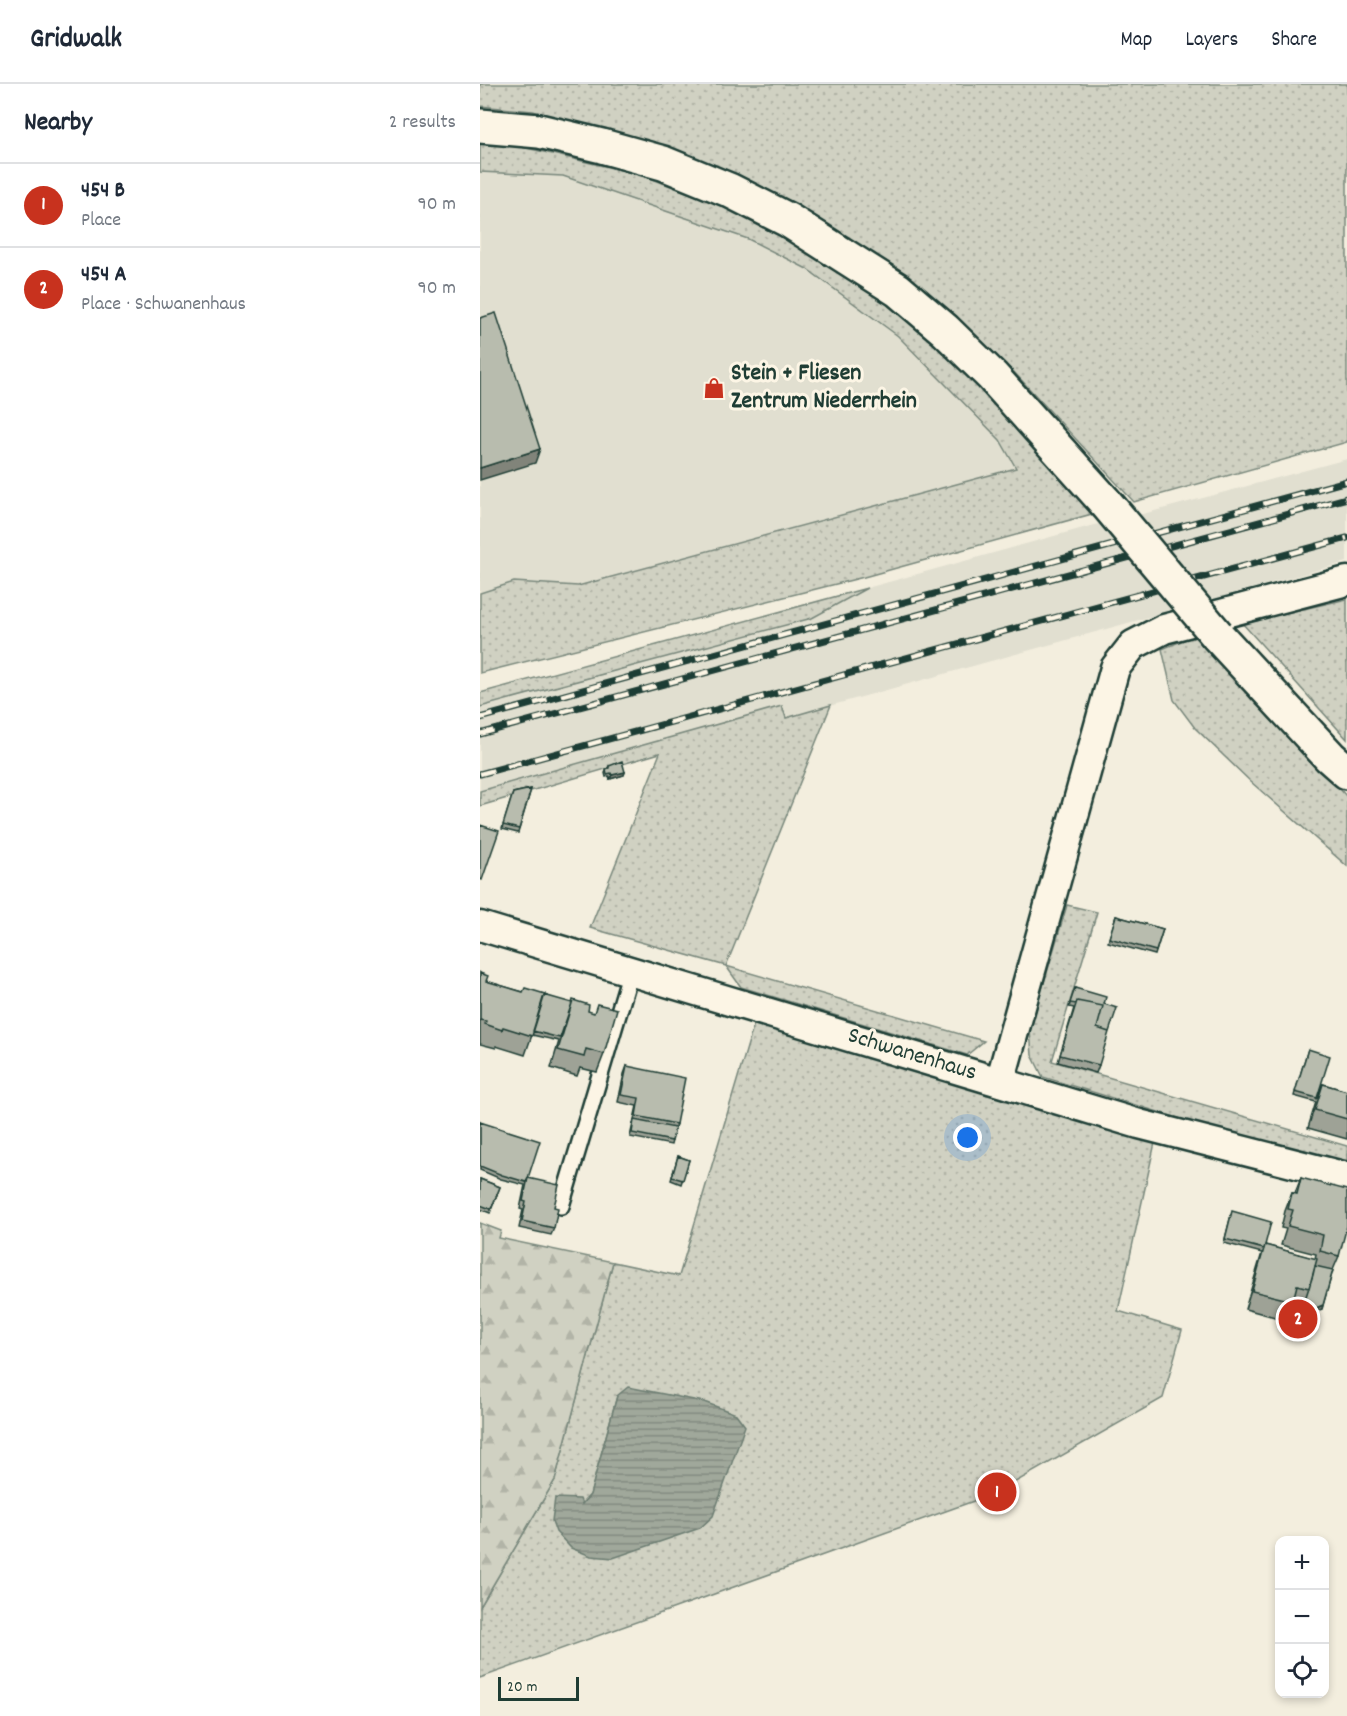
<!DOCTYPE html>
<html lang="en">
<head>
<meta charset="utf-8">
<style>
	body { margin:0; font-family:Dekko,sans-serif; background:#f2f2f3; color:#1f2937 }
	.controls { position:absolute; right:18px; bottom:18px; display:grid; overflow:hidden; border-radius:12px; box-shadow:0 3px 9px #0003 }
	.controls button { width:54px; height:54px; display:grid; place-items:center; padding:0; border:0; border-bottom:2px solid #e0e1e3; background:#fff; color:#1f2937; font:30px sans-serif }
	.scale { position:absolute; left:18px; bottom:15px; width:81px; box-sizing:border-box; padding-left:6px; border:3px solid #1f3d34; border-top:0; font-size:16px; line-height:21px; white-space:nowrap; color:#1f3d34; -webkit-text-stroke:4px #fcf5e5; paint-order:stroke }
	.you { position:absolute; left:488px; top:1054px; width:21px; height:21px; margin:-15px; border:4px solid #fff; border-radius:50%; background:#1a73e8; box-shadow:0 0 0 9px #1a73e833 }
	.badge { display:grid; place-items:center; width:39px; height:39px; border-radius:50%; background:#c8321e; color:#fff; font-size:20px; font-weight:700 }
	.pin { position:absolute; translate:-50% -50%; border:3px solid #fff; box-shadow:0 2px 6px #0006 }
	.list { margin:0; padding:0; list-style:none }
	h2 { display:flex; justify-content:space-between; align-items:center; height:78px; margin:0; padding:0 24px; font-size:26px }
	h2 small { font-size:20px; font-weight:400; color:#747a83 }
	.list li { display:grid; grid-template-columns:39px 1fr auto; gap:18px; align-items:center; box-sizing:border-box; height:84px; padding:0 24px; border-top:2px solid #e0e1e3 }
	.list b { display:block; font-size:22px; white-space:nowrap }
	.list p { margin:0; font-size:20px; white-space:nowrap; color:#747a83 }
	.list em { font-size:20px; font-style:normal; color:#747a83 }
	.icon { flex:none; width:33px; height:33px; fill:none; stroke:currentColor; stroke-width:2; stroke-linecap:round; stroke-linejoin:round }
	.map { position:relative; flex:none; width:867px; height:1632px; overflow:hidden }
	header { display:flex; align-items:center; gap:36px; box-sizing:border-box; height:84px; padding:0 30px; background:#fff; border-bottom:2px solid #e0e1e3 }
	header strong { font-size:28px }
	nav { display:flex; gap:33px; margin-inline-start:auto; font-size:21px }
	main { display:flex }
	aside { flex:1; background:#fff }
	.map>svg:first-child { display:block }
</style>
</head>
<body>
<header>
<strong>Gridwalk</strong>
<nav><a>Map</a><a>Layers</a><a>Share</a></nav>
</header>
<main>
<aside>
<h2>Nearby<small>2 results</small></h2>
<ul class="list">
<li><span class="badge">1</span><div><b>454 B</b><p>Place</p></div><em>90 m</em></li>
<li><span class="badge">2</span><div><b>454 A</b><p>Place · Schwanenhaus</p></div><em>90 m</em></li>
</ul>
</aside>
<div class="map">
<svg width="867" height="1632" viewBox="0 0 867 1632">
	<defs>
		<pattern id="grass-dots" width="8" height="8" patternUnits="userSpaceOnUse" patternTransform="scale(1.5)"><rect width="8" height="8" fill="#d0d1c2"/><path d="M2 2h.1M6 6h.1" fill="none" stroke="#b2b4a7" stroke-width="1.8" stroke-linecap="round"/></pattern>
		<pattern id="forest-firs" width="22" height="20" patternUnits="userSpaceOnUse" patternTransform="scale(1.5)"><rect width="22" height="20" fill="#d0d1c2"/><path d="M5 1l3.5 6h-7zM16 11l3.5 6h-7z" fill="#b2b4a7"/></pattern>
		<pattern id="water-rules" width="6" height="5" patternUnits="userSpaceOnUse" patternTransform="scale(1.5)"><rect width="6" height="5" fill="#a0a89b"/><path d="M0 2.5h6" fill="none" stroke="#828a7f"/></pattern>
	</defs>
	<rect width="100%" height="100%" fill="#f3eede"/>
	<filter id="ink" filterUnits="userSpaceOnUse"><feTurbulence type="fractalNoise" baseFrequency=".0167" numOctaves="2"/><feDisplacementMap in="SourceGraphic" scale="12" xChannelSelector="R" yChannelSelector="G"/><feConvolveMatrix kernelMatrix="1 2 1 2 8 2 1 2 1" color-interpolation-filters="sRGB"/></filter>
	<g filter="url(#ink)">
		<path fill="#e1dfd0" d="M0,88l83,4 185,63 59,30 91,67 102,104 17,28 -439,118 -64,-4 -34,11z
			M867,375v103l-561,156 -5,-11 -301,84v-84l332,-89 55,-30 227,-63 57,-13z"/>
		<path fill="url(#grass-dots)" stroke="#78877b" stroke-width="1.5" fill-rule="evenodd" d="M0,0h867v358l-213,60 -121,-131 -106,-91 -276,-142 -98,-27 -53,-5z
			M0,53l162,38 112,43 81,47 97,73 64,62 103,112 -235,65 -384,96v-80l34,-11 64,4 438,-118 -16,-28 -102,-104 -91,-67 -59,-30 -185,-63 -83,-4z
			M387,504l-55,30 -332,89v-14z
			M867,515v140l-105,-116z
			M721,549l146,164v69l-96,-84 -56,-54 -21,-28 -12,-51z
			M351,621l-105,261 258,75 -17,14 -226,-68 -15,-21 -136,-38 70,-175 -180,53v-15l302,-85 4,12z
			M587,821l30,7 -45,149 295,85v23l-304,-92 -11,-22 -2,-25z
			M276,933l400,121 -38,173 64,19 -19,68 -167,95 -516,185v-71l75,-127 58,-218 66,14zM137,1312l-26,160 -10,-52 9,-9z"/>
		<path fill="url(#forest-firs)" stroke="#78877b" stroke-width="1.5" d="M0,1139l21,8 -2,7 114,24 -58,218 -75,127z"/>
		<path fill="url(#water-rules)" stroke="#6c7d72" stroke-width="1.5" d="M148,1303l76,15 32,12 9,12 -32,90 -13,12 -87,30 -22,-2 -20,-8 -15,-16 -4,-11 3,-23 25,1 2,5 8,-9 27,-99z"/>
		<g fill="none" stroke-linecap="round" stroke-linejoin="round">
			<defs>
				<path id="lane" d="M81,1122l70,-235"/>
				<path id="street" d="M0,842l659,198 208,53
					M520,998l115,-414 18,-23 31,-16 183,-48"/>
				<path id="secondary" d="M0,42l59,5 63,15 61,17 66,27 59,30 110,70 47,40 47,46 114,127
					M737,551l113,122 17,15"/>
			</defs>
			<use href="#lane" stroke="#1f3d34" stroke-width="20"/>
			<use href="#street" stroke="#1f3d34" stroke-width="33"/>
			<use href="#secondary" stroke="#1f3d34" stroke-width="38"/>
			<use href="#lane" stroke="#fcf5e5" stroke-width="15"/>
			<use href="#street" stroke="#fcf5e5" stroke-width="28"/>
			<use href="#secondary" stroke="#fcf5e5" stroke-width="33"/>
			<defs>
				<path id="rail" d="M0,634l867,-237
					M0,650l867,-236
					M0,690l867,-236"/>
			</defs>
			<use href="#rail" stroke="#1f3d34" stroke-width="7"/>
			<use href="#rail" stroke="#fcf5e5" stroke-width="4.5" stroke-dasharray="14" stroke-linecap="butt"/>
			<defs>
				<path id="secondary-bridge" d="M626,419l111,132"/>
			</defs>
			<use href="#secondary-bridge" stroke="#1f3d34" stroke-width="38" stroke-linecap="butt"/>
			<use href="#secondary-bridge" stroke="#fcf5e5" stroke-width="33"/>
		</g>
		<path fill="#9ea296" stroke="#1f3d34" stroke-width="1.5" d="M129,682l16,6 -1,3 -14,4 -1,-3 -3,1 -1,-4z
			M51,705l-13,44 -16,-4 11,-36z
			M636,832l47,13 -8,26 -47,-13z
			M0,889l6,8 37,11 21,3 44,16 16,43 -7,18 -17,-4 -3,8 -26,-8 8,-27 -27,-6 -7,20 -29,-9v2l-16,-4z
			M595,904l29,16 -5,61 -3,8 -38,-11 16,-54 -5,-1z
			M828,965l9,49 6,-14 24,7v48l-39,-11 8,-26 -22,-6z
			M147,982l49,58 -5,21 -41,-8 7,-31 -19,-4 6,-28z
			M0,1038l74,85v21l-3,7 -32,-7 4,-18 -3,-1 5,-24 -24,-6 -21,-9z
			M198,1072l11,4 -8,24 -10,-4z
			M821,1094l38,78 -6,14 -11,39 -23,9 4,-13 -1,2 -10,-3 -6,16 -41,-11 17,-56 -38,-10 7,-28 34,30 50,14 1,-5 -35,-9 5,-16 -5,-1 4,-17 7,-18h3z
			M0,1095l20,8 -10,26 -10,-4z"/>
		<path fill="#81847a" stroke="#1f3d34" stroke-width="1.5" d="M60,365l-5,14 -55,17v-12z
			M145,688l-1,3 -14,4 2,-4z
			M843,1221l-1,4 -23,9 1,-3z"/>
		<path fill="#b8bcae" stroke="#1f3d34" stroke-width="1.5" d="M16,229l44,136 -60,19v-150z
			M142,677l3,11 -13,3 -1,-2 -4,1 -1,-5 3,-1v-2z
			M51,705l-12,40 -16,-4 10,-32z
			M0,741l19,6 -17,49 -2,-1z
			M636,832l47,13 -7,22 -47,-13z
			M0,889l8,3 -2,5 37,11 2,-4 20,6 -13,42 -29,-9 -1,3 -17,-6 1,-3 -6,-1z
			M595,904l31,9 -2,7 13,4 -8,24 -12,-4 6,-22 -26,-5 -1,3 -6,-1z
			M64,911l28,8 -12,35 -27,-7z
			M93,916l16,5 -1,6 6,2 3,-9 20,5 -13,45 -18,-5 -2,8 -26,-7z
			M597,917l26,5 -6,22 12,4 -10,33 -39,-10z
			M828,965l22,7 -13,42 -22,-6z
			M147,982l58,12 -9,46 -40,-8 3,-18 -18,-3z
			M843,1000l24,7v28l-32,-9z
			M154,1036l41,8 -3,13 -40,-8z
			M0,1038l60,19 -12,37 -2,4 -24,-7 -22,-9z
			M198,1072l11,4 -6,20 -11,-3z
			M48,1094l31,7 -5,22 4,1 -4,20 -32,-7 4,-19 -3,-1z
			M821,1094l46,12v36l-8,30 -19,-5 3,-16 -35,-9 5,-16 -5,-1 4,-16 5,1z
			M0,1095l20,8 -9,22 -11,-4z
			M752,1127l39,11 -7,27 -39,-10z
			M785,1161l52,14 -8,29 -12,-3 -4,16 -41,-10z
			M835,1182l18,4 -10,35 -23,10 13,-40z"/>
	</g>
	<defs>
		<symbol id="shop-bare" viewBox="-9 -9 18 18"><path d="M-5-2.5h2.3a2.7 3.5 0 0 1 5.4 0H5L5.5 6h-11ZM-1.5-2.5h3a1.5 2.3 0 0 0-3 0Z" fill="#c8321e" stroke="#fcf5e5" stroke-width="2.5" paint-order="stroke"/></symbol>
	</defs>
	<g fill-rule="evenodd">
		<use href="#shop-bare" x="219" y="289" width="30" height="30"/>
	</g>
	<g text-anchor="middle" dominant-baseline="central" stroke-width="6" stroke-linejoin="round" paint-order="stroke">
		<g font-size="24" font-weight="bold" fill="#1f3d34" stroke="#fcf5e5" text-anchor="start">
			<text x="251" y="290">Stein + Fliesen<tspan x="251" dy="28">Zentrum Niederrhein</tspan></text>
		</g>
		<g font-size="24" fill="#1f3d34" stroke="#fcf5e5">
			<text transform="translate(432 971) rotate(17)">Schwanenhaus</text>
		</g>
	</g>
</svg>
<div class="controls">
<button>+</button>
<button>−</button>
<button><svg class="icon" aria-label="locate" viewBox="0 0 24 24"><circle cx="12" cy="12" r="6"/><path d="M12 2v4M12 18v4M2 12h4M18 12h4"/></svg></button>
</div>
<div class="scale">20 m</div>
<div class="you"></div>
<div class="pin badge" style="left:517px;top:1408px">1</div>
<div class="pin badge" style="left:818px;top:1235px">2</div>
</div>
</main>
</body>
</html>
